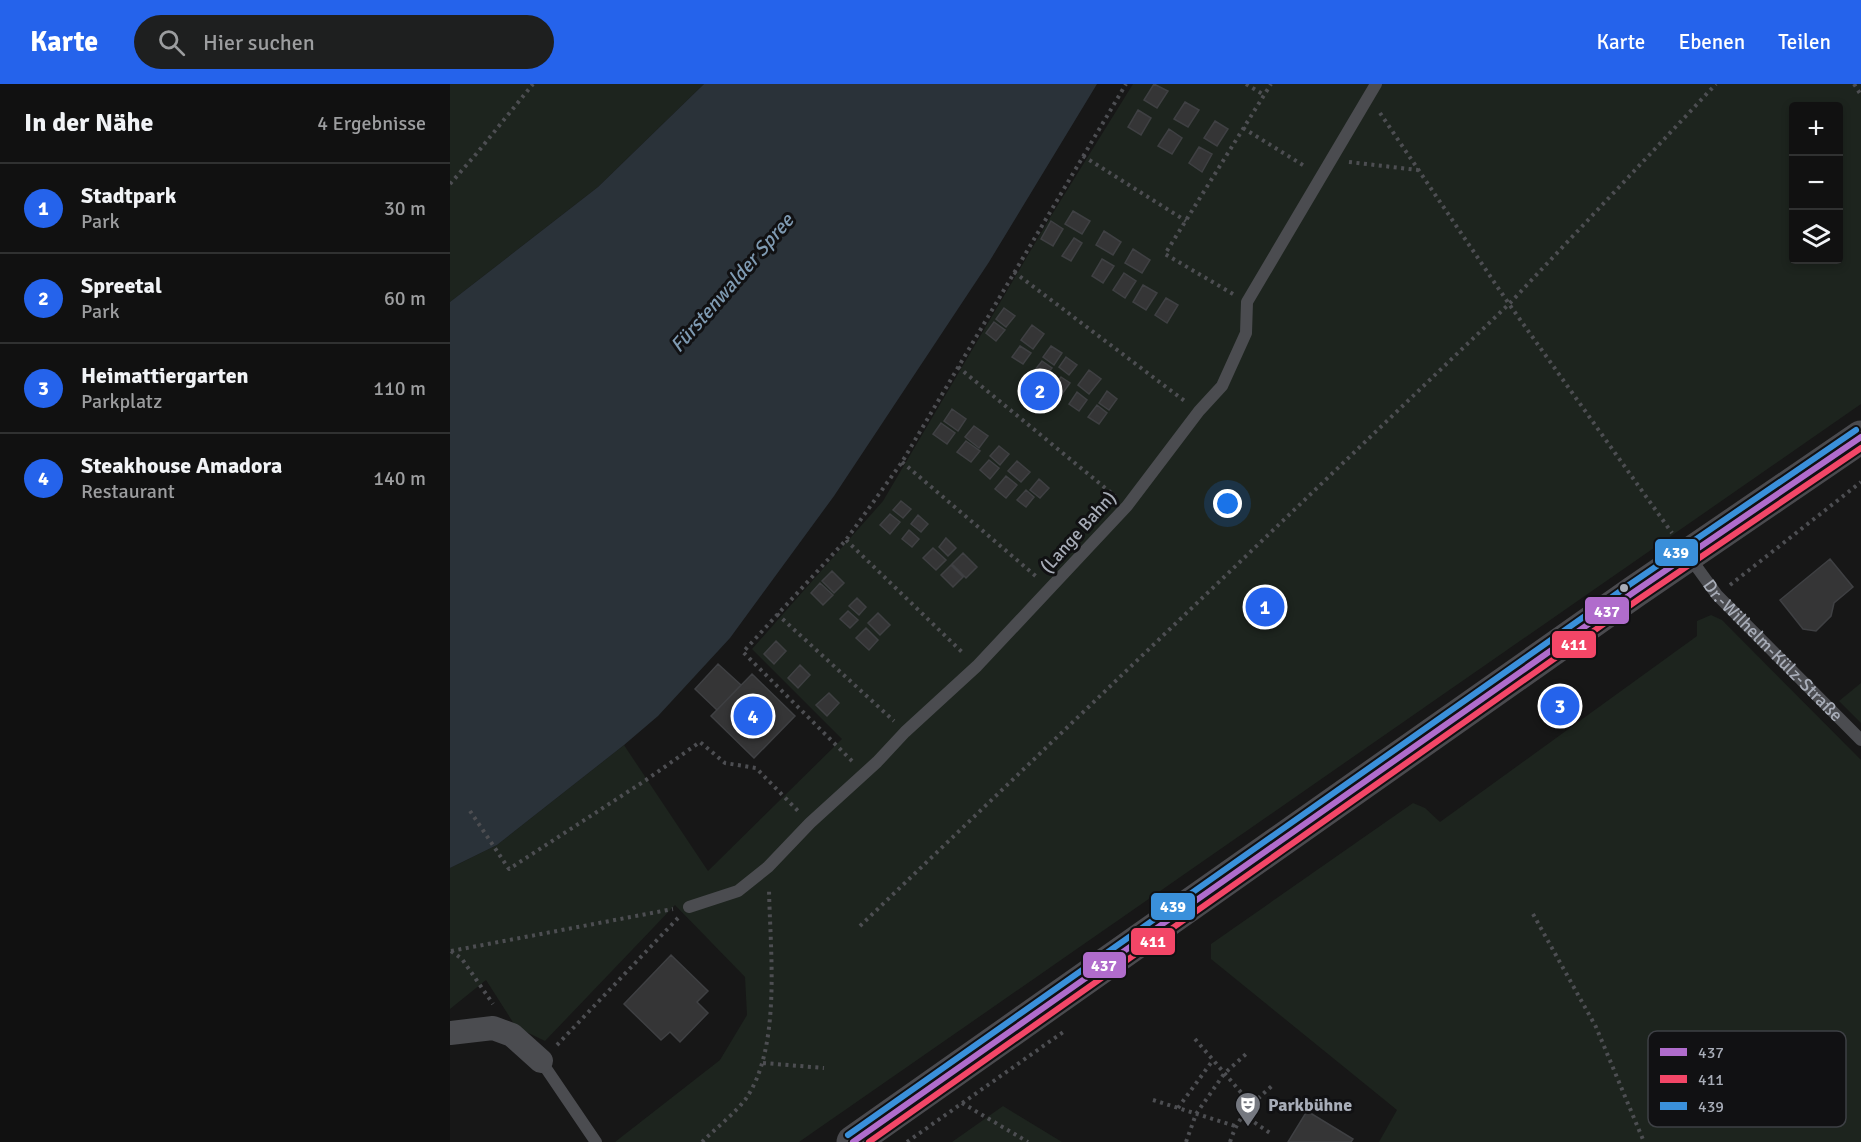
<!DOCTYPE html>
<html lang="de">
<head>
<meta charset="utf-8">
<style>
	body { margin:0; font-family:Signika,sans-serif; background:#1e1f1f; color:#f1f3f6 }
	.controls { position:absolute; right:18px; top:18px; display:grid; overflow:hidden; border-radius:6px; box-shadow:0 3px 9px #0003 }
	.controls button { width:54px; height:54px; display:grid; place-items:center; padding:0; border:0; border-bottom:2px solid #303131; background:#111; color:#f1f3f6; font:30px sans-serif }
	.you { position:absolute; left:778px; top:420px; width:21px; height:21px; margin:-15px; border:4px solid #fff; border-radius:50%; background:#1a73e8; box-shadow:0 0 0 9px #1a73e833 }
	.badge { display:grid; place-items:center; width:39px; height:39px; border-radius:50%; background:#2563eb; color:#fff; font-size:20px; font-weight:700 }
	.pin { position:absolute; translate:-50% -50%; border:3px solid #fff; box-shadow:0 2px 6px #0006 }
	.list { margin:0; padding:0; list-style:none }
	h2 { display:flex; justify-content:space-between; align-items:center; height:78px; margin:0; padding:0 24px; font-size:26px }
	h2 small { font-size:20px; font-weight:400; color:#9c9d9f }
	.list li { display:grid; grid-template-columns:39px 1fr auto; gap:18px; align-items:center; box-sizing:border-box; height:90px; padding:0 24px; border-top:2px solid #303131 }
	.list b { display:block; font-size:22px; white-space:nowrap }
	.list p { margin:0; font-size:20px; white-space:nowrap; color:#9c9d9f }
	.list em { font-size:20px; font-style:normal; color:#9c9d9f }
	.icon { flex:none; width:33px; height:33px; fill:none; stroke:currentColor; stroke-width:2; stroke-linecap:round; stroke-linejoin:round }
	.map { position:relative; flex:none; width:1411px; height:1058px; overflow:hidden }
	header { display:flex; align-items:center; gap:36px; box-sizing:border-box; height:84px; padding:0 30px; background:#2563eb; color:#fff }
	header strong { font-size:28px }
	nav { display:flex; gap:33px; margin-inline-start:auto; font-size:21px }
	.search { width:420px; height:54px; background:#1e1f1f; display:flex; align-items:center; gap:15px; box-sizing:border-box; padding:0 21px; border-radius:33px; color:#9c9d9f; font-size:22px }
	main { display:flex }
	aside { flex:1; background:#111 }
	.map>svg:first-child { display:block }
</style>
</head>
<body>
<header>
<strong>Karte</strong>
<div class="search"><svg class="icon" aria-label="search" viewBox="0 0 24 24"><circle cx="10" cy="10" r="6"/><path d="M15 15l6 6"/></svg>Hier suchen</div>
<nav><a>Karte</a><a>Ebenen</a><a>Teilen</a></nav>
</header>
<main>
<aside>
<h2>In der Nähe<small>4 Ergebnisse</small></h2>
<ul class="list">
<li><span class="badge">1</span><div><b>Stadtpark</b><p>Park</p></div><em>30 m</em></li>
<li><span class="badge">2</span><div><b>Spreetal</b><p>Park</p></div><em>60 m</em></li>
<li><span class="badge">3</span><div><b>Heimattiergarten</b><p>Parkplatz</p></div><em>110 m</em></li>
<li><span class="badge">4</span><div><b>Steakhouse Amadora</b><p>Restaurant</p></div><em>140 m</em></li>
</ul>
</aside>
<div class="map">
<svg width="1411" height="1058" viewBox="0 0 1411 1058">
	<rect width="100%" height="100%" fill="#171717"/>
	<path fill="#1d241e" fill-rule="evenodd" d="M0,0h254l-106,103 -148,115z
		M683,0h728v320l-1062,738h-184l105,-82 27,-45 -2,-38 -70,-72 -130,136 -29,-14 -30,-47 -36,29v-141l47,-23 127,-100 84,126 134,-132 -90,-90 131,-148 168,-285zM1344,22h44v154h-44z
		M1261,531l11,5 139,140v382h-482l18,-32 -186,-151v-15l202,-141 12,5 15,14 257,-186v-15z
		M1411,599v40l-22,-22z
		M553,1022l59,36h-110z"/>
	<path fill="#2a3239" d="M254,0h393l-108,178 -155,234 -104,142 -72,78 -34,29 -127,100 -47,23v-566l148,-115z"/>
	<path fill="#353536" stroke="#3f4043" stroke-width="1.5" d="M704,0l14,7 -11,17 -13,-8z
		M735,18l14,8 -11,17 -14,-8z
		M688,26l13,8 -10,17 -13,-8z
		M765,37l13,8 -11,17 -13,-8z
		M719,45l13,9 -10,16 -14,-8z
		M749,63l13,7 -10,18 -13,-9z
		M623,127l17,10 -8,13 -17,-10z
		M601,137l12,8 -10,17 -12,-7z
		M654,147l17,11 -8,13 -17,-10z
		M624,154l8,5 -11,18 -9,-5z
		M683,165l17,11 -8,13 -17,-10z
		M652,175l12,7 -11,17 -11,-7z
		M674,189l12,8 -11,17 -12,-8z
		M693,201l14,8 -11,17 -13,-8z
		M716,214l12,7 -11,18 -12,-8z
		M554,224l11,8 -9,11 -10,-8z
		M544,238l11,8 -9,11 -10,-8z
		M582,241l12,9 -11,15 -12,-9z
		M570,262l11,7 -8,11 -11,-7z
		M601,262l11,7 -8,12 -11,-8z
		M616,273l11,8 -8,10 -10,-8z
		M592,277l10,7 -11,15 -10,-8z
		M639,286l12,9 -12,15 -11,-9z
		M611,293l9,6 -10,14 -9,-7z
		M657,307l10,8 -8,11 -10,-7z
		M627,308l10,8 -8,11 -10,-7z
		M647,321l10,8 -8,11 -11,-7z
		M502,325l14,10 -8,12 -14,-10z
		M491,339l14,10 -8,11 -14,-10z
		M524,342l14,10 -9,12 -14,-11z
		M516,357l14,10 -9,11 -14,-10z
		M549,362l10,8 -9,11 -10,-9z
		M539,376l10,8 -9,11 -10,-9z
		M567,377l13,11 -9,10 -13,-11z
		M556,392l11,9 -11,13 -11,-9z
		M589,395l10,9 -9,10 -10,-8z
		M576,406l8,7 -8,10 -9,-7z
		M451,417l10,8 -8,9 -10,-8z
		M440,430l10,8 -10,12 -10,-9z
		M468,431l10,9 -7,8 -10,-8z
		M459,446l10,9 -7,8 -10,-8z
		M496,454l10,10 -8,8 -9,-9z
		M483,464l13,12 -10,10 -13,-12z
		M513,469l14,14 -11,11 -14,-14z
		M1380,475l23,28 -19,16 -3,13 -15,15 -13,-2 -23,-29z
		M501,481l12,12 -10,10 -12,-12z
		M382,487l12,12 -10,10 -12,-12z
		M370,499l13,12 -10,10 -12,-12z
		M407,514l9,9 -7,8 -10,-9z
		M398,527l10,9 -8,8 -10,-9z
		M428,529l12,12 -10,10 -12,-12z
		M416,544l12,12 -9,10 -13,-12z
		M326,557l10,10 -12,13 -10,-10z
		M268,580l23,21 -24,25 -22,-21z
		M350,581l10,10 -12,13 -10,-10z
		M302,590l43,42 -41,42 -43,-42z
		M379,609l10,10 -12,13 -11,-11z
		M221,871l37,36 -11,11 11,11 -28,29 -10,-10 -9,8 -37,-36z
		M857,1027l46,28 -2,3h-63z"/>
	<g fill="none" stroke-linecap="round" stroke-linejoin="round">
		<path stroke="#4d4e52" stroke-width="4" stroke-dasharray="3 4.5" stroke-linecap="butt" d="M796,0l18,11
			M1404,0l7,11
			M930,29l129,191 163,229
			M793,44l63,39
			M633,72l103,65
			M899,78l69,8
			M0,100l27,-31 56,-69
			M564,188l172,130
			M783,210l-68,-40 106,-170
			M508,283l157,129
			M452,378l136,116
			M396,456l118,114
			M1280,501l131,-103
			M327,530l117,107
			M402,677l-109,-109 103,-112 56,-78 224,-378
			M20,727l39,58 137,-89 54,-38 25,21 31,5 43,44
			M1083,830l63,113 48,115
			M410,842l649,-622 207,-220
			M1,867l222,-42
			M1,867l11,8 31,45
			M745,955l56,65
			M107,961l121,-127
			M313,979l61,5
			M703,1016l82,26
			M512,1019l66,39
			M728,1024l35,-48
			M792,1030l28,19
			M252,1058c14,-14 31,-27 43,-42 37,-52 25,-149 24,-211
			M457,1058l159,-112
			M736,1058l10,-28 28,-40 23,-21
			M780,1058c9,-28 23,-39 44,-58"/>
		<g stroke="#4b4c50" stroke-width="12">
			<path id="s1" d="M1238,471l29,40 144,145"/>
			<path d="M239,823l49,-16 30,-24 42,-44 67,-61 28,-30 72,-66 150,-160 72,-95 23,-25 24,-53 1,-31 129,-218"/>
			<path d="M91,977l55,81"/>
		</g>
		<path stroke="#4b4c50" stroke-width="24" d="M0,949l43,-5 19,7 29,26"/>
		<path stroke="#4a4a4e" stroke-width="33" d="M403,1058l781,-550 227,-155"/>
		<defs>
			<path id="bus-1" d="M403,1058l781,-550 227,-155"/>
			<path id="bus-2" d="M419,1058l770,-543 222,-151"/>
			<path id="bus-3" d="M398,1051l781,-550 227,-155"/>
		</defs>
		<use href="#bus-1" stroke="#111113" stroke-width="10"/>
		<use href="#bus-2" stroke="#111113" stroke-width="10"/>
		<use href="#bus-3" stroke="#111113" stroke-width="10"/>
		<use href="#bus-1" stroke="#b06ccc" stroke-width="6"/>
		<use href="#bus-2" stroke="#f34667" stroke-width="6"/>
		<use href="#bus-3" stroke="#3a90db" stroke-width="6"/>
	</g>
	<defs>
		<symbol id="theatre-pin" viewBox="-11 -11 22 30"><path d="M0 17L-7.5 6A9.5 9.5 0 1 1 7.5 6Z" fill="#757880" stroke="#111113"/><path d="M-5-5.5Q0-4 5-5.5V0Q5 5 0 6Q-5 5-5 0ZM-3.3-2.5H-1v1.5H-3.3ZM1-2.5H3.3v1.5H1ZM-2.8 1Q0 5.5 2.8 1Z" fill="#fff"/></symbol>
	</defs>
	<g fill-rule="evenodd">
		<use href="#theatre-pin" x="783" y="1006" width="30" height="40"/>
	</g>
	<circle fill="#a8adb8" stroke="#111113" stroke-width="2" cx="1174" cy="504" r="5"/>
	<g text-anchor="middle" dominant-baseline="central" stroke-width="6" stroke-linejoin="round" paint-order="stroke">
		<g font-size="18" fill="#a8adb8" stroke="#111113">
			<text transform="translate(628 448) rotate(-48)">(Lange Bahn)</text>
			<text stroke="none"><textPath href="#s1" startOffset="128">Dr.-Wilhelm-Külz-Straße</textPath></text>
		</g>
		<g font-size="18" font-weight="bold" fill="#a8adb8" stroke="#111113" text-anchor="start">
			<text x="818" y="1021">Parkbühne</text>
		</g>
		<g font-size="20" font-style="italic" fill="#7f9bb3" stroke="#111113">
			<text transform="translate(282 199) rotate(-49)">Fürstenwalder Spree</text>
		</g>
	</g>
	<rect x="1198" y="947" width="198" height="96" rx="9" fill="#111113" stroke="#3e4045" stroke-width="1.5"/>
	<rect x="1210" y="964" width="27" height="8" fill="#b06ccc"/>
	<rect x="1210" y="991" width="27" height="8" fill="#f34667"/>
	<rect x="1210" y="1018" width="27" height="8" fill="#3a90db"/>
	<g font-size="16" fill="#a8adb8">
		<text x="1248" y="974">437</text>
		<text x="1248" y="1001">411</text>
		<text x="1248" y="1028">439</text>
	</g>
	<g stroke="#111113" stroke-width="2">
		<rect x="1204" y="454" width="45" height="29" rx="6" fill="#3a90db"/>
		<rect x="1134" y="512" width="46" height="29" rx="6" fill="#b06ccc"/>
		<rect x="1101" y="546" width="46" height="29" rx="6" fill="#f34667"/>
		<rect x="700" y="808" width="46" height="29" rx="6" fill="#3a90db"/>
		<rect x="680" y="843" width="46" height="29" rx="6" fill="#f34667"/>
		<rect x="632" y="867" width="45" height="28" rx="6" fill="#b06ccc"/>
	</g>
	<g font-size="16" text-anchor="middle" font-weight="bold" fill="#fff">
		<text x="1226" y="474">439</text>
		<text x="1157" y="533">437</text>
		<text x="1124" y="566">411</text>
		<text x="723" y="828">439</text>
		<text x="703" y="863">411</text>
		<text x="654" y="887">437</text>
	</g>
</svg>
<div class="controls">
<button>+</button>
<button>−</button>
<button><svg class="icon" aria-label="layers" viewBox="0 0 24 24"><path d="M12 4l9 5-9 5-9-5zM3 14l9 5 9-5"/></svg></button>
</div>
<div class="you"></div>
<div class="pin badge" style="left:815px;top:523px">1</div>
<div class="pin badge" style="left:590px;top:307px">2</div>
<div class="pin badge" style="left:1110px;top:622px">3</div>
<div class="pin badge" style="left:303px;top:632px">4</div>
</div>
</main>
</body>
</html>
